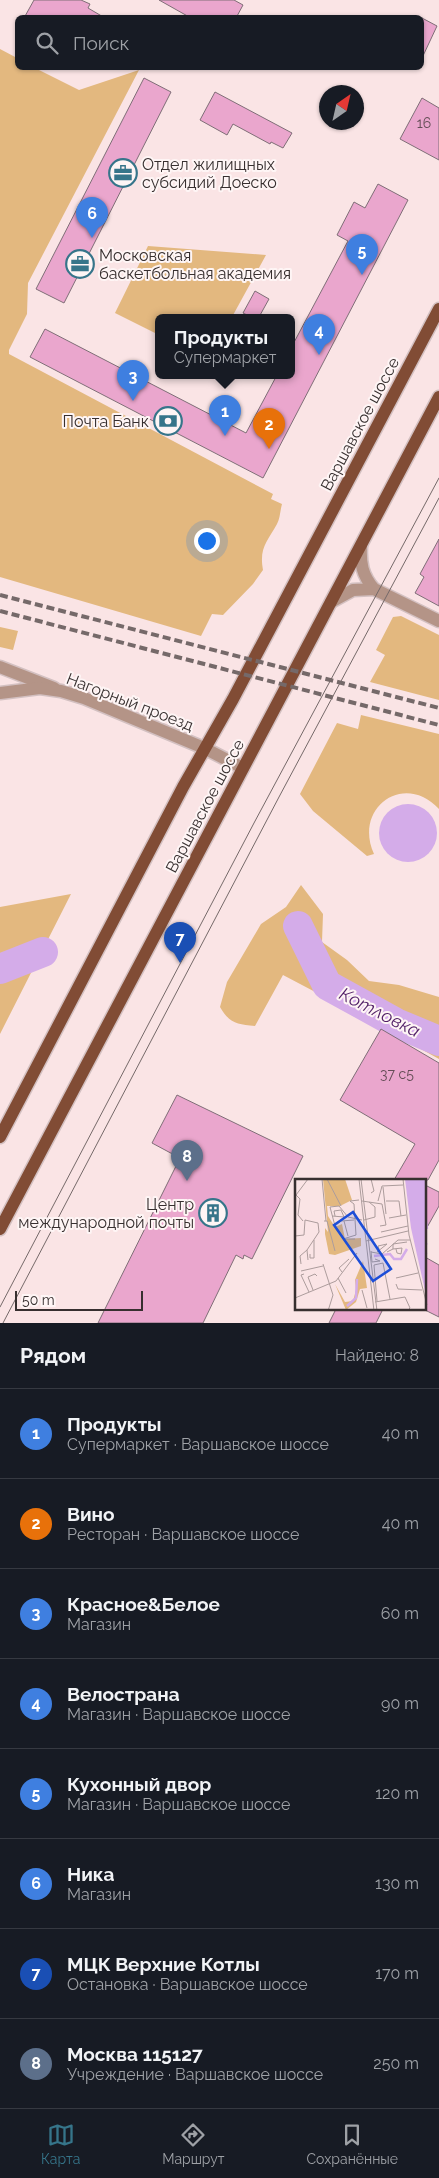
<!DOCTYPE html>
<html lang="ru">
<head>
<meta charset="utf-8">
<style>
	body { margin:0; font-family:Raleway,sans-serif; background:#242831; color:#f1f3f6 }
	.compass { position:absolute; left:319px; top:85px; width:45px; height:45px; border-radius:50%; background:#171b24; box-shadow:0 1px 4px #0004; rotate:34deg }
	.scale { position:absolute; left:15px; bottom:12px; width:128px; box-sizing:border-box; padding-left:5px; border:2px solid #372f2f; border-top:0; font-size:14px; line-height:18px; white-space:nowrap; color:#372f2f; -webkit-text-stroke:4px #fef5f5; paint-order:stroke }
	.you { position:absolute; left:206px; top:540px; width:18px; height:18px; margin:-12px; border:4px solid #fff; border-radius:50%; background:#1a73e8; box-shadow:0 0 0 8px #1a73e833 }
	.badge { display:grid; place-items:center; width:32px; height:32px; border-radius:50%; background:#36758a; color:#fff; font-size:16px; font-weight:700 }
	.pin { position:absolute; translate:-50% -41px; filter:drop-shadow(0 1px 2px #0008) }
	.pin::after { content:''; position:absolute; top:26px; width:18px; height:15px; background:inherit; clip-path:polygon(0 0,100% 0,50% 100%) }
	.popup { position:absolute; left:155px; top:314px; width:140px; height:65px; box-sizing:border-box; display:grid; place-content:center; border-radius:8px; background:#171b24; filter:drop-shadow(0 1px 4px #0005); font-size:16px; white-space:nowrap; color:#9ea1a6 }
	.popup b { font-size:19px; color:#f1f3f6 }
	.popup::after { content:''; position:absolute; left:50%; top:100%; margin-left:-10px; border:10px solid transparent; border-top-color:#171b24 }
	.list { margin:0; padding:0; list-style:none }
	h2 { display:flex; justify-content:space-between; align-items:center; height:65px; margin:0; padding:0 20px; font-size:21px }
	h2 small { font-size:16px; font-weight:400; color:#9ea1a6 }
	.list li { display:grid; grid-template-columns:32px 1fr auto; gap:15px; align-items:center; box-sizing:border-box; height:90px; padding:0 20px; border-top:1px solid #363941 }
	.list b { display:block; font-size:19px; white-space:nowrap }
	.list p { margin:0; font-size:16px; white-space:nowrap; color:#9ea1a6 }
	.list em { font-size:16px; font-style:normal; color:#9ea1a6 }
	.icon { flex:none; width:28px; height:28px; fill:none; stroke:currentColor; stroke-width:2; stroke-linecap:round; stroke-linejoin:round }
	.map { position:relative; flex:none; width:439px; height:1323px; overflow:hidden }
	.search { position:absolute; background:#171b24; box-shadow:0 1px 4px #0004; left:15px; right:15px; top:15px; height:55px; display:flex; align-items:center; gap:12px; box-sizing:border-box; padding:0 18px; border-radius:8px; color:#9ea1a6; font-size:19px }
	.sheet { height:785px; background:#171b24 }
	nav { display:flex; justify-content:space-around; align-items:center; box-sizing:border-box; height:70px; border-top:1px solid #363941; background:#171b24; font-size:14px; color:#9ea1a6 }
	nav a { display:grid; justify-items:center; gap:2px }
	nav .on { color:#36758a }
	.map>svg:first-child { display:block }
</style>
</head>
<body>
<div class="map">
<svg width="439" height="1323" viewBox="0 0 439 1323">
	<rect width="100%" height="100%" fill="#fae4e5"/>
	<path fill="#e3b87f" d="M0,49l17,9 1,10h17l44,22 60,-20 -111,213 -1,31 -18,36v4l264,140 -2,5 11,5c-2,7 -2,15 -5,20 -10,18 -18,24 -14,46l-10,14 -30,31 -11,-1 -11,22 -201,-59z
		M148,246l118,9 -34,62h-73v18l-44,-22z
		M401,616l38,19v65l-69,-18 15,-27 -9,-5 17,-33z
		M0,627l18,4 -5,19 -13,-3z
		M361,715l78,19v75c-35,-38 -86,-1 -65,45l-7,2 -54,-45 -13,-17 37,-71 21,6z
		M301,885l22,29 -1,28 25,18 22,21 30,4 40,12v62l-63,-35 -93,-49 -28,51c-18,-2 -25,-2 -35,-19l7,-25 34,-58 25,-17z
		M71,894l-71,140v-127z"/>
	<path fill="#d4ace9" d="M379 833a29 29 0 1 1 58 0a29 29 0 1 1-58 0Z"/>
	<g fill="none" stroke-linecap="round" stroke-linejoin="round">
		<path stroke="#d4ace9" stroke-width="30" d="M298,926l29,59 69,38 43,18
			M0,969l43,-17"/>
	</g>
	<path fill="#eaa6cd" stroke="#7f6e77" d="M34,0h47l9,4 -2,4 17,10h-81z
		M159,0h75l9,5 -7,13h-45z
		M422,18l15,8 -15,32z
		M144,78l27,14 -107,211 -28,-14z
		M215,92l77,41 -9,15 -12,-6 -1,2 -37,-20 -6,11 -27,-15z
		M422,98l17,10v52l-39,-21z
		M378,184l30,16 -145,278 -233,-121 15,-28 201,104 31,-58h14v-27l57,-107 -11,-6 17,-33 11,6z
		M255,291l14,8 -10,18h-8l-8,-4z
		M439,539v67l-24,-13 9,-16 -4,-3z
		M381,1029l58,34v97l-11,20h-34l21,-36 -75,-44z
		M177,1095l126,61 -51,103 -8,-4 -1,4 -7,-4 -33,68h-105l82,-165 -28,-15z
		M425,1185l14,7v14l-14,25z
		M425,1257l14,8v52l-14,-7z
		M336,1309h47l-7,14h-47z"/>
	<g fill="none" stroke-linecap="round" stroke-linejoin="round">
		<defs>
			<path id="minor" d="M361,546c-1,17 1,29 13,43
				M331,602l22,-12 21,-1 65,32
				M0,667l54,21"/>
			<path id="tertiary" d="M0,693l40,-5 21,3 23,7 120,50 39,20"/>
			<path id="primary" d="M0,1137l183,-350 50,-88 206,-390
				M0,1229l439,-832"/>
		</defs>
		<use href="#minor" stroke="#d3c0c1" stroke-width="15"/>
		<use href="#tertiary" stroke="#d3c0c1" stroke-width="15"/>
		<use href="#primary" stroke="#d3c0c1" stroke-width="15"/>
		<use href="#minor" stroke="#b49487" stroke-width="12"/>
		<use href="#tertiary" stroke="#b49487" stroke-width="12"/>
		<use href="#primary" stroke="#814c35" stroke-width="12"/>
		<path stroke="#756969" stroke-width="1" d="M0,1307l254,-484 185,-345
			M3,1323l276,-526 160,-299"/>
		<path stroke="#756969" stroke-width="4" stroke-dasharray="8 4" stroke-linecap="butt" d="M0,595l439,113
			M0,611l439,114"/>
	</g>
	<defs>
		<symbol id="office-ring" viewBox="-11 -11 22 22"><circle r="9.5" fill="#fef5f5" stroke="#36758a" stroke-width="1.5"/><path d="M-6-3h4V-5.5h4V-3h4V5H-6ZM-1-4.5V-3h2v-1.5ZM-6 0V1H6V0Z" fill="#36758a"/></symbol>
		<symbol id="bank-ring" viewBox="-11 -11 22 22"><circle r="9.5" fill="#fef5f5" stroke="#36758a" stroke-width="1.5"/><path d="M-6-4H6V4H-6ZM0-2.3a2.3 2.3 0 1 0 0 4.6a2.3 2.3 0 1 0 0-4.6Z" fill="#36758a"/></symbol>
		<symbol id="building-ring" viewBox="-11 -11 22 22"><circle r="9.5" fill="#fef5f5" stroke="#36758a" stroke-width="1.5"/><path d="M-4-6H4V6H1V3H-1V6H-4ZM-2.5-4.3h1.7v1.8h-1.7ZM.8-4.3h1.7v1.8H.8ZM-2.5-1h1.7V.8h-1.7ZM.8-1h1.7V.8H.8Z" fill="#36758a"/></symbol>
	</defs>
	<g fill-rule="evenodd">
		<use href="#office-ring" x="107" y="157" width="32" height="32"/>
		<use href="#office-ring" x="64" y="248" width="32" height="32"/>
		<use href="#bank-ring" x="152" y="405" width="32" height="32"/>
		<use href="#building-ring" x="197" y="1197" width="32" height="32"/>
	</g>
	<g text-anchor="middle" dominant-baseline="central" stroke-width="4" stroke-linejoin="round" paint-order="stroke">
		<g font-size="14" fill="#644d56">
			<text x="424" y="123">16</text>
			<text x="397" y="1074">37 с5</text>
		</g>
		<g font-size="16" fill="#372f2f" stroke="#fef5f5" text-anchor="start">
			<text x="142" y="164">Отдел жилищных<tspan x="142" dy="18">субсидий Доеско</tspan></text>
			<text x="99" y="255">Московская<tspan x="99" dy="18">баскетбольная академия</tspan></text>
			<text x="149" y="421" text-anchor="end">Почта Банк</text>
			<text x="194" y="1204" text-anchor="end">Центр<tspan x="194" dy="18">международной почты</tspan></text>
		</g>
		<g font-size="16" fill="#372f2f" stroke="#fef5f5">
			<text transform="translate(360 424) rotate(-62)">Варшавское шоссе</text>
			<text transform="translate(130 702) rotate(21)">Нагорный проезд</text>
			<text transform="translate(205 806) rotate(-62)">Варшавское шоссе</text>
		</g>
		<g font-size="18" font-style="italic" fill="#501e66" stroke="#fef5f5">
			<text transform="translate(380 1012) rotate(27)">Котловка</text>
		</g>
	</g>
	<g transform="translate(295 1179)">
		<rect width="131" height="131" fill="#fae4e5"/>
		<path d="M28,0h22l7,21 -12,6h-13l1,10 7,11 7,-3 3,15 16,-1v8l-26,9 -6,-1 -4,-20v-6l3,4zM68,82l4,27 -7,1 -4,13 -10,8 -11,-26 10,18 8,-1 3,-11 -1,-10z" fill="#e3b87f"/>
		<path d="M110,0h21v116l-15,-67z" fill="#d4ace9"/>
		<path fill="none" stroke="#d4ace9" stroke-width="2.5" d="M126,0l6,50M132,64l-8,7 8,4M79,77l16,-2 4,5h7l6,-10M52,127l9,-8 1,-19"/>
		<path fill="none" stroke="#ac9c9c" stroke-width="1" d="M27,0l4,42M32,0l14,27M64,0l15,132M66,0l16,132M108,0l6,56 18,70M88,8l3,27M76,14l3,-2 -3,-12M67,22l20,3 4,21 -6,1M83,22l4,-15 21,-1M91,22h13l2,15M37,37l12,1 -3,-7 -7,1 1,5M94,39l17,-3M59,41l-13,1 -6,5 -5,-19 9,-1 9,11 14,3M69,41l11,-3v-10l-6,-5M8,42l-5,-6 2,-16 -4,-4 12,-16M29,42h3l8,30M49,42l4,15M86,53l27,-6M0,57l9,-1 1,-15 13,3 1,9 -12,18 1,10M60,60h-12l13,-4 -2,-31 -4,-3 9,-1M71,62l42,-10M98,70l9,-1 -1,6 -4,-1 -1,-4M76,72l1,11 8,-1 -5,-2M76,73l11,2 16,-14h12M82,73l10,-8 -9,2 1,3M92,73l6,-3v-5l14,-2M15,75v4h4v-18M6,85l-1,-8 7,-6M28,85l10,31 -5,16M6,92l22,-5M47,93l-3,-4 10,-9M9,95l-3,1 8,17M43,99l8,15M101,99l22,-5M101,105l2,5 24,1M18,111l-5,-13 7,-3 2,2M67,111l5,18M0,119l41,-17 21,-28M82,122l-3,-36 9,-2 7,36M80,123l30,-5 5,11 -3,3"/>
		<path fill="#1d4ed8" fill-opacity="0.15" stroke="#1d4ed8" stroke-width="2.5" d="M58,33l38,57 -18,12 -39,-56z"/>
		<rect width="131" height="131" fill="none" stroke="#372f2f" stroke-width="2.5"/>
	</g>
</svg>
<svg class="compass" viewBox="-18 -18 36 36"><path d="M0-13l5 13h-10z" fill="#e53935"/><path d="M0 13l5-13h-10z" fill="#9ea1a6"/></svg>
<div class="scale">50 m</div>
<div class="you"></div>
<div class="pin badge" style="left:225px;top:436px;background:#3f7fe0">1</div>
<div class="popup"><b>Продукты</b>Супермаркет</div>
<div class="pin badge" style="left:269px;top:449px;background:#e8710a">2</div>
<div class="pin badge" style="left:133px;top:401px;background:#3f7fe0">3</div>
<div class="pin badge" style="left:319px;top:355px;background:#3f7fe0">4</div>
<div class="pin badge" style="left:362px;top:275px;background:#3f7fe0">5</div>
<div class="pin badge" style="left:92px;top:238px;background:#3f7fe0">6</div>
<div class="pin badge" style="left:180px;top:963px;background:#1a4fb4">7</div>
<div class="pin badge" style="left:187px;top:1181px;background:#5c6f8a">8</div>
<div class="search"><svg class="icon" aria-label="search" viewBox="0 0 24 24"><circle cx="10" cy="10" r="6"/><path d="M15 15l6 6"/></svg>Поиск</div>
</div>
<section class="sheet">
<h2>Рядом<small>Найдено: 8</small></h2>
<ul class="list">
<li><span class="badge" style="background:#3f7fe0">1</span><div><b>Продукты</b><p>Супермаркет · Варшавское шоссе</p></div><em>40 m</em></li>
<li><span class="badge" style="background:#e8710a">2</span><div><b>Вино</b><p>Ресторан · Варшавское шоссе</p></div><em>40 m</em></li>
<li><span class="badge" style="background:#3f7fe0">3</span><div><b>Красное&amp;Белое</b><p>Магазин</p></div><em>60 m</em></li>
<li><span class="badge" style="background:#3f7fe0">4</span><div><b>Велострана</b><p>Магазин · Варшавское шоссе</p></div><em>90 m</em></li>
<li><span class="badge" style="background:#3f7fe0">5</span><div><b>Кухонный двор</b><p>Магазин · Варшавское шоссе</p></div><em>120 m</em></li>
<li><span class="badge" style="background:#3f7fe0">6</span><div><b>Ника</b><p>Магазин</p></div><em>130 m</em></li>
<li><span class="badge" style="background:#1a4fb4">7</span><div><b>МЦК Верхние Котлы</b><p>Остановка · Варшавское шоссе</p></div><em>170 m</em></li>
<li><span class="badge" style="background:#5c6f8a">8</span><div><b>Москва 115127</b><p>Учреждение · Варшавское шоссе</p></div><em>250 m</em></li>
</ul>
</section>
<nav>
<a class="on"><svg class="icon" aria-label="map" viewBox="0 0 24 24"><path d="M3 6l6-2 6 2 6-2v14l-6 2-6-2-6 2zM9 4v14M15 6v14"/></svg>Карта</a>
<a><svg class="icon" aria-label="directions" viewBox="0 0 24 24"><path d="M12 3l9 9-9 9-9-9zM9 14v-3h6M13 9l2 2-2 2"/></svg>Маршрут</a>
<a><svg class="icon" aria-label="saved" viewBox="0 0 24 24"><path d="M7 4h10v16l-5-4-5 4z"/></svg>Сохранённые</a>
</nav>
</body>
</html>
